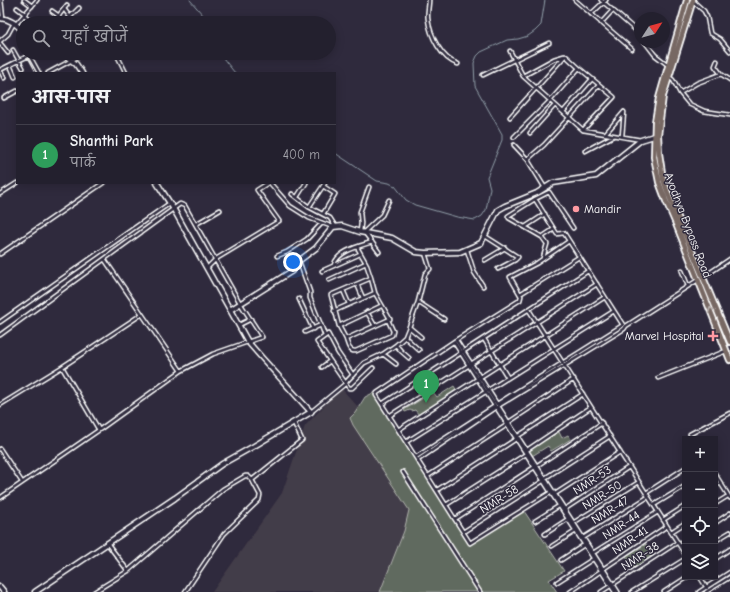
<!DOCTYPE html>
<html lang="hi">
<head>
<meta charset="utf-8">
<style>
	body { margin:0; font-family:"Comic Neue","Playpen Sans Deva",sans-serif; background:#2b2836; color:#f1f3f6 }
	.controls { position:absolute; right:12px; bottom:12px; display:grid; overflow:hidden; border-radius:0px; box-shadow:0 2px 10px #0003 }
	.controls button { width:36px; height:36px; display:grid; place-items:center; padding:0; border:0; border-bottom:1px solid #403e4a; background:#23202e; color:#f1f3f6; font:20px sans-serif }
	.compass { position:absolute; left:634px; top:12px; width:36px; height:36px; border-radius:50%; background:#23202e; box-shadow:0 2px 10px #0003; rotate:54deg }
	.you { position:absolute; left:293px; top:262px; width:14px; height:14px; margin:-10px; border:3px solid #fff; border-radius:50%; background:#1a73e8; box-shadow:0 0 0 6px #1a73e833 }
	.badge { display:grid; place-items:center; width:26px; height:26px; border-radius:50%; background:#ff9aa2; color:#fff; font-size:13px; font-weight:700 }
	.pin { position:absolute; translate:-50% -33px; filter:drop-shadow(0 1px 2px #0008) }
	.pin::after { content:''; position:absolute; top:21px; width:14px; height:12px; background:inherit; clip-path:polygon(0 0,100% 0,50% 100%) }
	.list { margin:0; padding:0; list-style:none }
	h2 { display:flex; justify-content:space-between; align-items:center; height:52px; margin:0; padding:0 16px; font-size:17px }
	h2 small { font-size:13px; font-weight:400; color:#a3a3aa }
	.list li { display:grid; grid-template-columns:26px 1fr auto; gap:12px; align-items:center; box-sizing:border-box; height:60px; padding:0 16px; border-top:1px solid #403e4a }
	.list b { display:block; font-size:15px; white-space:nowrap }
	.list p { margin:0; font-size:13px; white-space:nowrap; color:#a3a3aa }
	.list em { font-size:13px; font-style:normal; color:#a3a3aa }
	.icon { flex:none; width:22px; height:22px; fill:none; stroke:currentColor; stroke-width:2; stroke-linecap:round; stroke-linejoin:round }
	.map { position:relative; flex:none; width:730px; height:592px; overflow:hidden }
	.search { position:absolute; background:#23202e; box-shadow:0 2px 10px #0003; left:16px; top:16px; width:320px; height:44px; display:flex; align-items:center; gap:10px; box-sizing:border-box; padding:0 14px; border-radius:22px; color:#a3a3aa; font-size:15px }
	.panel { position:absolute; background:#23202e; box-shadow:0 2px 10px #0003; left:16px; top:72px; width:320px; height:112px; border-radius:0px }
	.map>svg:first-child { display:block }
</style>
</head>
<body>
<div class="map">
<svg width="730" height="592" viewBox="0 0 730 592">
	<rect width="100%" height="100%" fill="#2f2a3d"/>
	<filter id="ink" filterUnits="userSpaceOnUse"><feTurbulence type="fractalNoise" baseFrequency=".025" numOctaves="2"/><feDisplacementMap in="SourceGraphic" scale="8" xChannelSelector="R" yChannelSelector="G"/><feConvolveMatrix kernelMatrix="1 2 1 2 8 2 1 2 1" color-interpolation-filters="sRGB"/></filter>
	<g filter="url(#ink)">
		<path fill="#433c48" d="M341,388l17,19 -7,14 2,4 56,85 -5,21 -24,61h-168l70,-99 23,-67z"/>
		<path fill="#616a5e" stroke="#b0b4ae" d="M454,386l3,5 -38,24 -4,-5 -3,1 -2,-1 -5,2 -1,-2 29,-18 4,5z
			M373,393l97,151 54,-33 40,60 -15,9 8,12h-177l24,-61 5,-21 -56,-85 -3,-7 5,-5 10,-16z
			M559,432l3,6 6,-3 3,4 -20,12 -3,-5 -16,10 -4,-6z
			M646,544l7,11 -19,13 -8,-12z"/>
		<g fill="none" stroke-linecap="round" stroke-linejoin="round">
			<path stroke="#92a0aa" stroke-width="1" d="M190,0l20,23
				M222,53l1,5 12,15
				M335,153l42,28 12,2 6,3 11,14 9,5 42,12 18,3 7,-4 4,-6 4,-22 -3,-11 15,-37v-6l-27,-48 -1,-23 3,-7 4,-4 26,-12 11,-1 10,-3 7,-5 6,-6 4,-25"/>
			<defs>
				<path id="street" d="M1,0l2,18
					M24,0l8,6
					M429,0c0,6 -2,13 -1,19 2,16 13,40 30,45
					M575,0l57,49
					M601,0l39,34
					M693,1l11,10 3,6 3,16 10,6 10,12
					M17,8l8,6
					M64,9l6,8 9,-9
					M52,11l7,5
					M591,14l15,-14
					M24,15l10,8
					M53,23l14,-18
					M80,23l1,-2
					M601,23l12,-13
					M16,24l21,-24
					M0,41l8,-7 6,-11
					M645,42l10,13 13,10
					M0,43l8,10
					M23,45v1
					M13,50l10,18
					M510,51l13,25 60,54 58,10
					M28,53l11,20
					M116,53l10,20
					M717,61l-2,5 6,8
					M10,65l5,12
					M0,70l34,-17
					M0,70l4,8
					M48,73l37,-20
					M483,75l66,-32
					M523,76l31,-17 10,-3
					M669,77l4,3 7,13 9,11 15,7 26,4
					M680,93l17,-10 24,-9 9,6
					M4,98l13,-7
					M563,112l29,-33
					M510,117l55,-61h1l13,12
					M530,133l25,-28
					M605,134l19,-22 -2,24
					M514,137l36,-36 29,-33 35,29 -31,33
					M514,145l15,16
					M585,151l28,-15
					M270,183l20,23 19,12 24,9
					M545,188l-16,-26v-4l15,-13 55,-60
					M0,194l17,-11
					M292,194l17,13 21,11 5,8
					M297,197l9,-14
					M535,199l22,35 7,-1 59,92
					M309,207l16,-24
					M323,214l12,-20 -12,-8
					M196,224l24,-14
					M525,227l20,-13
					M554,229l-12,8 -33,-19 -1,-2 27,-17 14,-7 24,36
					M360,232l1,-9 -1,-11 9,-25
					M364,232l18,-17 7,-15
					M365,233l14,19
					M485,236l33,21 -3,3 -17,9
					M542,237l5,7 -4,14
					M357,247l9,16 5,15 -40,17 8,31 7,13 44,-20 -15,-26 -4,-15
					M467,250l7,22 9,14
					M0,254l103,-71
					M277,256l10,-4 20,-13 15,-16
					M105,260l76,111
					M485,260l20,-12
					M299,261l11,31v6l11,27 4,11
					M334,265c3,-14 26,-19 38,-23
					M207,268l9,-9 63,-38 -22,-31 11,-7
					M322,271l38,-17
					M682,271l6,15
					M702,278l28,-19
					M329,280l37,-17
					M357,284l6,14
					M343,290l6,14
					M520,294l59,-37
					M299,299l14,30
					M418,302l26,17
					M529,310l156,244
					M334,311l41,-18
					M367,312l8,14
					M0,322l170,-119
					M239,325l12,-6
					M339,326l42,-20
					M409,327l12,10
					M305,332l16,-7
					M0,335l180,-131 5,2 55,97 22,34 -49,17 -32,17 -82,59 -99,68
					M405,337l14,13
					M346,339c2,6 3,13 10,12l36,-16 1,-4 -5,-11
					M484,339l24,39
					M456,340l41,64
					M396,345l5,6 8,7
					M383,354l13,10
					M62,367l37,63
					M322,367l8,-6
					M353,375l-15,-22 -10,-19 -11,8 32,46h3l21,-20
					M658,378l68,-27
					M382,404l206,-133
					M497,404l126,-79
					M0,405l62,-38 80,-53
					M311,412l34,-28 2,-3 17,-18 19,-9 13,-9 9,-8 4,-10 9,-25 7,-28 5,-5 -5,-16
					M389,416l208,-132
					M509,422l65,-43
					M398,430l207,-133
					M690,434l40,-21
					M518,436l65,-42
					M406,442l208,-131
					M0,449l22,33
					M527,450l64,-43
					M416,457l79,-51 -41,-64
					M418,460l78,-53 119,185
					M403,472l77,120
					M715,474l15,24
					M428,476l79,-51
					M545,478l65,-42
					M715,486l5,-3
					M437,490l79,-51
					M553,491l-83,52 -94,-148 1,-2 79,-53 64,-40 1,-4 -11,-19 27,-14 32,-22
					M646,493l39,-25
					M555,494l65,-42
					M715,504l13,-8
					M446,505l80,-51
					M654,505l31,-19
					M565,509l64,-42
					M455,519l147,-96
					M663,520l22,-14
					M535,521l24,-15
					M573,523l66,-41
					M715,523l15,-10
					M463,532l80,-51
					M671,532l14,-9
					M545,534l23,-15
					M583,538l65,-41
					M715,541l15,-9
					M107,543l21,28
					M552,546l24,-15
					M680,546l5,-3
					M593,553l65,-41
					M715,559l15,-10
					M561,560l23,-15
					M603,569l64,-43
					M700,577l7,11
					M557,582l36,-23
					M94,592l34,-21 95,-82 22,-13h3l4,4
					M185,592l39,-58 35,-34 1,-5 -8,-15 50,-40 -8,-17
					M570,592l31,-21
					M601,592l77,-50
					M618,592l-120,-186 126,-77 2,-3 72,-46
					M632,592l53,-33
					M664,592l23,-15
					M699,592l31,-20
					M706,592l24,-15"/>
				<path id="secondary" d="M0,18c10,1 16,6 23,13
					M62,53l14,11 6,9
					M230,310l62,-39 4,-8 20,-15 17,-21 9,-1 18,6 32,6 24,14 9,1 35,-1 21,-9 17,-33 7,-4 32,-13 16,-10 43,-7 45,-36 16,-5
					M0,587l4,5
					M35,592l140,-94 47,-34 32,-18 57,-34 -49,-54 -14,-16 -75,-134 -16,-25"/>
				<path id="primary" d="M687,0l-28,98 -4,24 -1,35 5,25 7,19 10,23 54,136
					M693,0l-30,96 -5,39 1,18 4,26 6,17 61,146"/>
			</defs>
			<use href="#street" stroke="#fff" stroke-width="5.5"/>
			<use href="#secondary" stroke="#fff" stroke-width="7"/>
			<use href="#primary" stroke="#fff" stroke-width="8"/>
			<use href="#street" stroke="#2f2a3d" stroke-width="2.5"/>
			<use href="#secondary" stroke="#2f2a3d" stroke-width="4"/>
			<use href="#primary" stroke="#776864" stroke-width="4.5"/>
		</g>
		<defs><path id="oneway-chevron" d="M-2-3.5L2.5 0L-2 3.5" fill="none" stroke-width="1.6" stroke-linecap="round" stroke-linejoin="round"/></defs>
		<use stroke="#bbb4b2" href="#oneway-chevron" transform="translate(711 310) rotate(-111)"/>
	</g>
	<g fill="#ff9aa2" stroke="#2f2a3d" stroke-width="1.5">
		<circle cx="576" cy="209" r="4"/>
		<path d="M711 330h4v4h4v4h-4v4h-4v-4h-4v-4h4z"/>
	</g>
	<g text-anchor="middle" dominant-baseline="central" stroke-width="3" stroke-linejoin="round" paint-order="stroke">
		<g font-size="12" fill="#fff" stroke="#2f2a3d" text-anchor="start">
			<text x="584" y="209">Mandir</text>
			<text x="704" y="336" text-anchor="end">Marvel Hospital</text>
		</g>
		<g font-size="12" fill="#fff" stroke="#2f2a3d">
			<text transform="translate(688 225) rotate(69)">Ayodhya Bypass Road</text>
			<text transform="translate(592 480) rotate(-33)">NMR-53</text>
			<text transform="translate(602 495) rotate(-32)">NMR-50</text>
			<text transform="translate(499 499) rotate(-32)">NMR-58</text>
			<text transform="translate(610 510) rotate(-32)">NMR-47</text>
			<text transform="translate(621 525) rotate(-33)">NMR-44</text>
			<text transform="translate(630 540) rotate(-34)">NMR-41</text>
			<text transform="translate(640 556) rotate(-33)">NMR-38</text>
		</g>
	</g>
</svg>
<div class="controls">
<button>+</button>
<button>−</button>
<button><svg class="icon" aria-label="locate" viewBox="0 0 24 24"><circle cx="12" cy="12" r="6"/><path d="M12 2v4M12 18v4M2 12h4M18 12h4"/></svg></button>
<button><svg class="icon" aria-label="layers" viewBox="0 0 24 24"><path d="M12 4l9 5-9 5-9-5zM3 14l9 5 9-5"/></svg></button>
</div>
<svg class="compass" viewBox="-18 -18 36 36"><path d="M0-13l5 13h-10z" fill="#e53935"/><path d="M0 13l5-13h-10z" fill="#a3a3aa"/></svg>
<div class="you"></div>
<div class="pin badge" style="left:426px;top:403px;background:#2e9e5b">1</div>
<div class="search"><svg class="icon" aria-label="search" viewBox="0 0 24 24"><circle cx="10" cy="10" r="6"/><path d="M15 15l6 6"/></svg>यहाँ खोजें</div>
<section class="panel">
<h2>आस-पास<small></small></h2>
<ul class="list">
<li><span class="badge" style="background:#2e9e5b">1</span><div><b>Shanthi Park</b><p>पार्क</p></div><em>400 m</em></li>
</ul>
</section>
</div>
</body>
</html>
